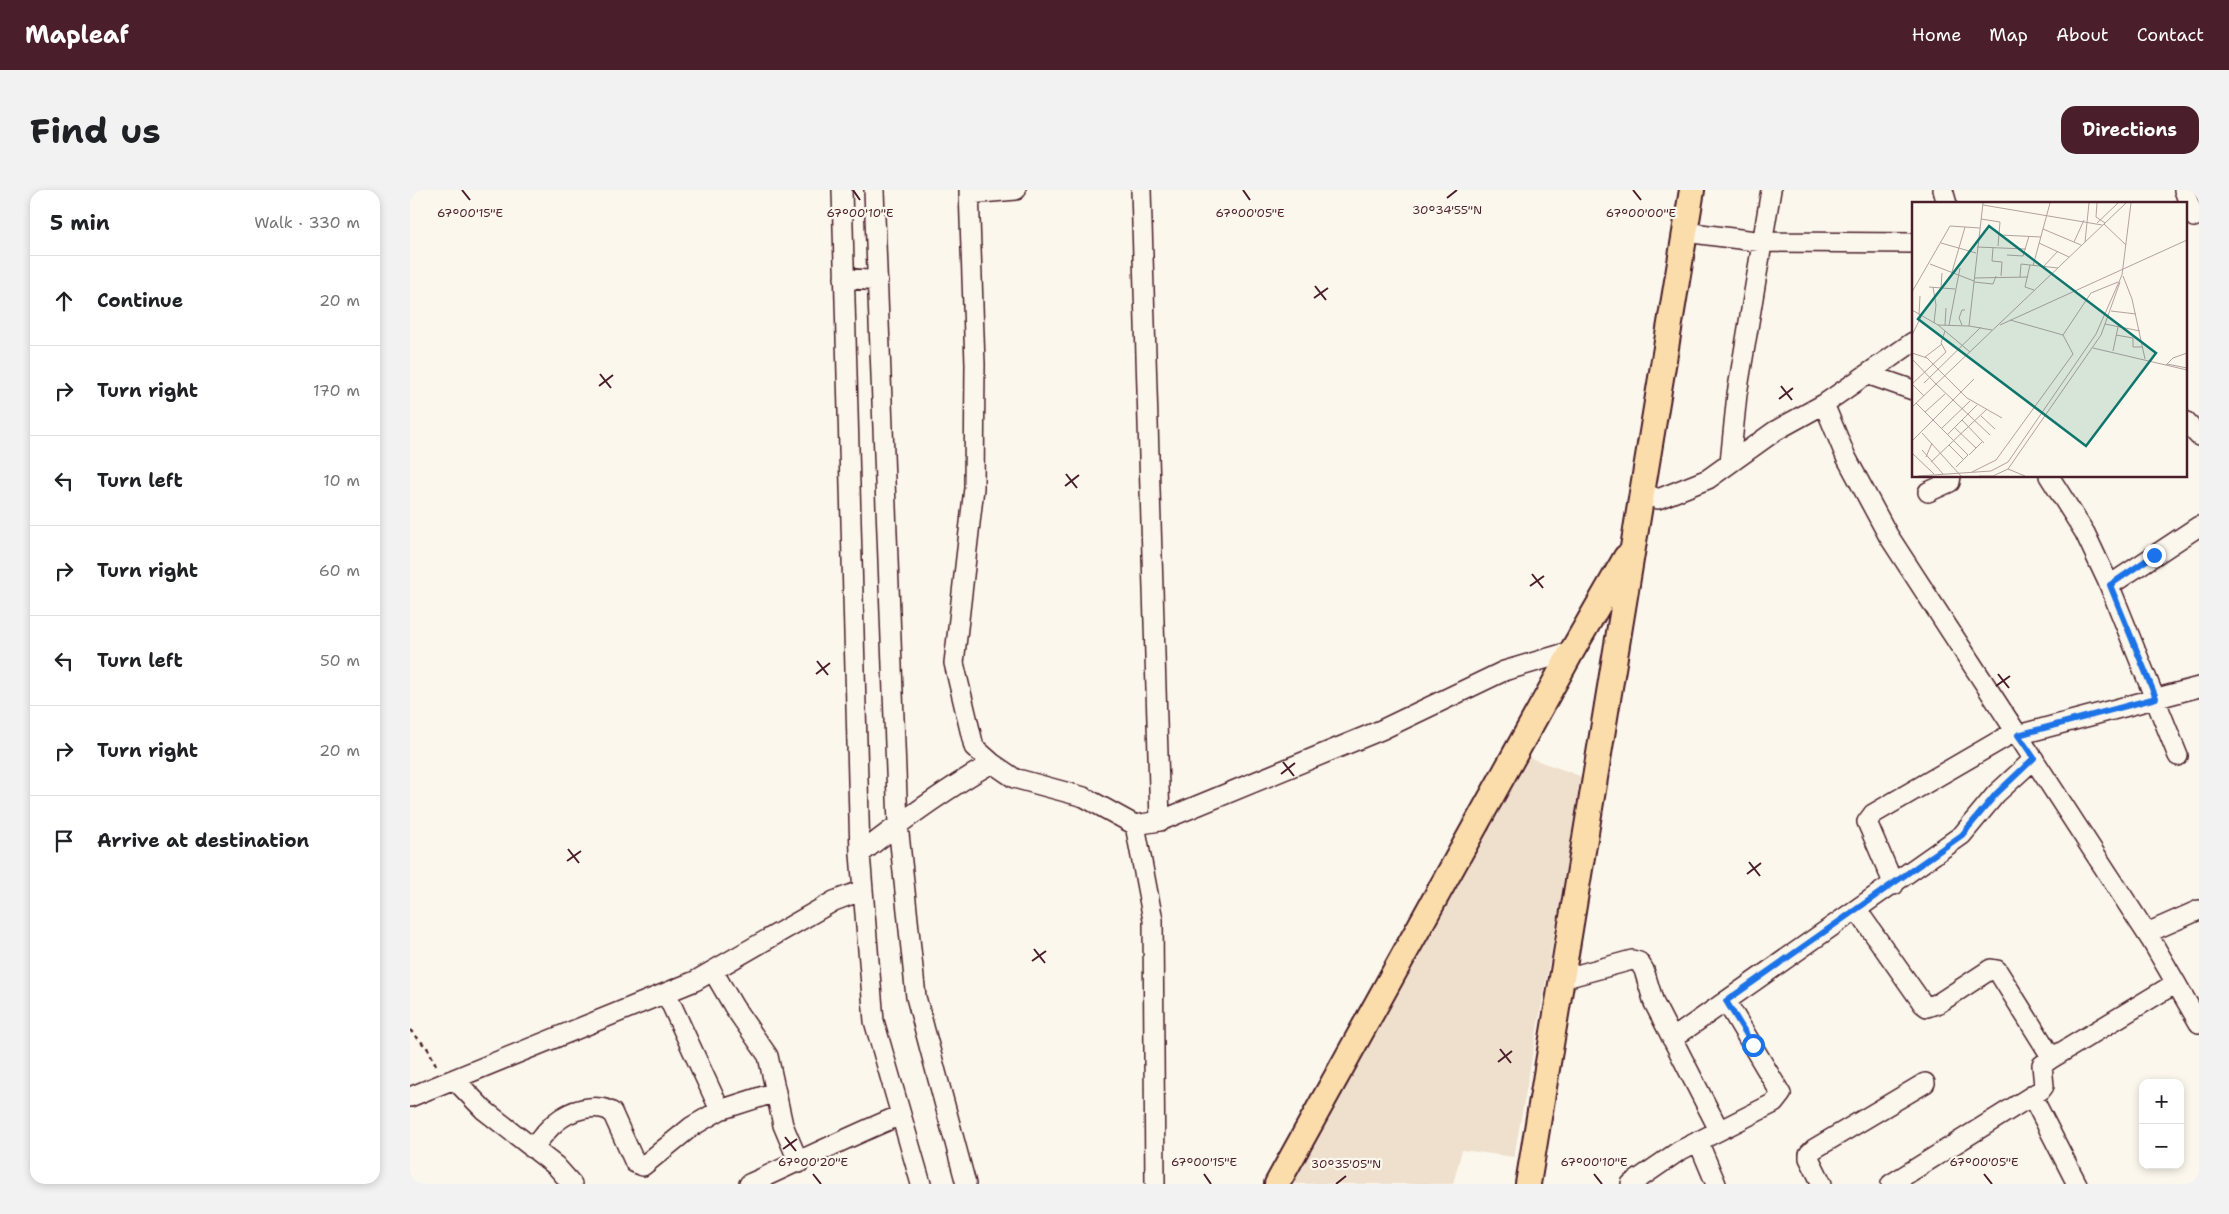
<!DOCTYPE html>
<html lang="en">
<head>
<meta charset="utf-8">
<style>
	body { margin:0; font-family:"Shantell Sans",sans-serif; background:#f2f2f2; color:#202124 }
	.controls { position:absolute; right:15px; bottom:15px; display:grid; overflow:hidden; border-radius:10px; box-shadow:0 2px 8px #0003 }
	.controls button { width:45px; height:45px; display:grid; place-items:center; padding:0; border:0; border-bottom:1px solid #e0e0e0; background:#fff; color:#202124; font:25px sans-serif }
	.stop { position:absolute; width:15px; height:15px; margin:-11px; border:4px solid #1a73e8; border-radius:50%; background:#fff }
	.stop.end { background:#1a73e8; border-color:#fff; box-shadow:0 1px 5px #0008 }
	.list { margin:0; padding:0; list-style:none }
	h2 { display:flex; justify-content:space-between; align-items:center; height:65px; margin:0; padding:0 20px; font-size:21px }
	h2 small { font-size:16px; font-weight:400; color:#757577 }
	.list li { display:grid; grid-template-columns:32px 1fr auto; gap:15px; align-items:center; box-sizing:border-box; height:90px; padding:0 20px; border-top:1px solid #e0e0e0 }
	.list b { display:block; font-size:19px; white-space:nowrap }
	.list em { font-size:16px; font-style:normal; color:#757577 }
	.icon { flex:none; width:28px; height:28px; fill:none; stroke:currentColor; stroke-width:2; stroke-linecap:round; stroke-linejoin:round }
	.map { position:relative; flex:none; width:1789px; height:994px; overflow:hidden; border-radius:15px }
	header { display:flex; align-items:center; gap:30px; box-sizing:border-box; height:70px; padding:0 25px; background:#4a1f2b; color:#fff }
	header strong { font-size:24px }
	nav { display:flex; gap:28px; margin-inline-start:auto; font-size:18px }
	.intro { display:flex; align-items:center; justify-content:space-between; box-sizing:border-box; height:120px; padding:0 30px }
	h1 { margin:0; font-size:35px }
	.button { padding:12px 22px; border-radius:15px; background:#4a1f2b; color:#fff; font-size:18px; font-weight:700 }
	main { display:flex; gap:30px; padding:0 30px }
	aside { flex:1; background:#fff; border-radius:15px; box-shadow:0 2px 8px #0003 }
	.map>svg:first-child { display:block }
</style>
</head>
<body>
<header>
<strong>Mapleaf</strong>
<nav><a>Home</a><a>Map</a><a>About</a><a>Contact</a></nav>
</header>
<div class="intro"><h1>Find us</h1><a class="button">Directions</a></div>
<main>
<aside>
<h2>5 min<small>Walk · 330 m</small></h2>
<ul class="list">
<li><svg class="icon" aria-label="ahead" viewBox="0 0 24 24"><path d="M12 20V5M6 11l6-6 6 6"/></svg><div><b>Continue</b></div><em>20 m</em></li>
<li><svg class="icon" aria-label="right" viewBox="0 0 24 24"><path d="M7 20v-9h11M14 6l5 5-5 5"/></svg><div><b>Turn right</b></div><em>170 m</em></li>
<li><svg class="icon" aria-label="left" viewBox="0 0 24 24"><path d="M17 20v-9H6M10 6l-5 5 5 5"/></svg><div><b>Turn left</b></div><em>10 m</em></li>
<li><svg class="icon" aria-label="right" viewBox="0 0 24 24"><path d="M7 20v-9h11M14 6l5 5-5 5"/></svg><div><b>Turn right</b></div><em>60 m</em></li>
<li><svg class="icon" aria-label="left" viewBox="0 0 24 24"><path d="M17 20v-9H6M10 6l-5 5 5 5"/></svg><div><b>Turn left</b></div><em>50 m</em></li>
<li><svg class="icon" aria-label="right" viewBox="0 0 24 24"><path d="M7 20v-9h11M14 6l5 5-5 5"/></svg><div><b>Turn right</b></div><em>20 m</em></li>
<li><svg class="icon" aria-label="arrive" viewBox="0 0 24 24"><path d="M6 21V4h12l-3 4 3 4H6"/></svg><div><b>Arrive at destination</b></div></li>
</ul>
</aside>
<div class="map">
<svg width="1789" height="994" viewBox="0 0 1789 994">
	<rect width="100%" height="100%" fill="#fbf7ec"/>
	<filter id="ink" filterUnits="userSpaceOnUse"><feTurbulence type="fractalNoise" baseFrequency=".02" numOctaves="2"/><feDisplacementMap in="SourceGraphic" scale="10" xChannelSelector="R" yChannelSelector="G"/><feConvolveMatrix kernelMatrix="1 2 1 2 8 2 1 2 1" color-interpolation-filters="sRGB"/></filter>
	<g filter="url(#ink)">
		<path fill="#efe0cd" d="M1112,565l61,22 -69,380 -52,-7 -9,34h-165z"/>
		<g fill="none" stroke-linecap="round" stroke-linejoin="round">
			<defs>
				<path id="minor" d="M432,0l18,664 14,167 47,163
					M464,0l24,634 18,173 50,187
					M559,0l6,174 -1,124 -20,175 20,84 18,16 22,15 70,19 51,28 25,-4 221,-91 123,-59 68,-20
					M731,0l19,631
					M1533,0l4,14
					M1774,0l10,27
					M559,4l47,-4
					M1275,42l78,10 150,1
					M434,88l34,3
					M1457,184l46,16
					M1414,214l89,-62
					M1775,231l14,15
					M1320,273l7,-69 34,-204
					M1639,286l36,57 23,49 70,174
					M1232,302l16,7 50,-20 67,-48 49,-27 22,53 42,78 263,405 48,83
					M1518,302l22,-10 1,-6
					M1700,395l89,-59
					M1608,545l181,-48
					M725,635l18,95 2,264
					M450,664c42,-33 86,-65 132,-91
					M1484,695l-27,-63 6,-8 143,-83
					M1447,720l66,94 4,3 12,-4 52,-34 6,1 55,88
					M1737,743l52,-23
					M303,781l21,36 34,49 15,69 16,38
					M1152,789l70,-19 7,2 5,8 10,33 65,127
					M256,803l54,117
					M1262,849l290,-204 34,-41 38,-35
					M44,889l30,31 72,56 16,18
					M1622,906l45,88
					M0,907l285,-116 139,-80 29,-11
					M1288,951l18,43
					M122,958c8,-8 15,-19 24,-26 14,-12 40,-20 56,-10l23,51 8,3 48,-39 29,-17 56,-18
					M339,994c51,-23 101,-48 152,-69
					M1221,994l48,-33 95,-48 7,-9 -55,-93
					M1412,994l-13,-26v-4l5,-5 111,-66
					M1481,994l150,-94 3,-4 -2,-21 10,-7 124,-75"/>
				<path id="major" d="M867,994l295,-533 54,-94
					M1118,994l164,-994"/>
			</defs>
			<use href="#minor" stroke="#4a1f2b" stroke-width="22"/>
			<use href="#major" stroke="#4a1f2b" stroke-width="28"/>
			<path stroke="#4a1f2b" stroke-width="2.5" stroke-dasharray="4 4" stroke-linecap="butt" d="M0,840l18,19 9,18"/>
			<use href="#minor" stroke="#fbf7ec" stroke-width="19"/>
			<use href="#major" stroke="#fbddab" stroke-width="24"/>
		</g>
	</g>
	<g fill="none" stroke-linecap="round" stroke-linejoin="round" filter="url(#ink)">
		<path stroke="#1a73e8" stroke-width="6" d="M1343,855l-27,-44 236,-166 34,-41 38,-36 -16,-23 138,-37 -46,-113 44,-30"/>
	</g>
	<path fill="none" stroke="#4a1f2b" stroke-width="2" d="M52,0l8,10M443,0l7,10M833,0l7,10M1223,0l8,10M1037,8l10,-8M905,96l11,14M904,108l14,-10M190,184l11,14M189,196l14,-11M1371,196l11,14M1369,209l14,-11M656,284l11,14M655,296l14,-11M1122,384l11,14M1120,396l14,-10M407,471l11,14M406,484l14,-11M1588,484l11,14M1586,496l14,-10M873,572l11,14M871,584l14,-11M158,659l11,14M157,671l14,-10M1339,672l11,14M1337,684l14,-11M624,759l11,14M622,771l14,-10M1090,859l11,14M1088,872l14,-11M375,947l11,14M373,959l14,-10M403,984l8,10M794,984l7,10M1184,984l8,10M1574,984l8,10M926,994l10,-8"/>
	<g transform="translate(1502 12)">
		<rect width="275" height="275" fill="#fbf7ec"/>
		<path fill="none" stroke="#b4a19f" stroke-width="1" d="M71,1l-14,123 23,4M185,1l-1,14 9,6M71,3l119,20M69,17l19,3 -2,24M185,21l21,-20M192,22l22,21M131,27l38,16M88,33l41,2M162,40l10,-22M173,40l4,-39M29,41l35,10M127,41l30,14M65,45l49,2M81,46l-1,13 10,1 -1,14M95,53l16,1 6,-20M18,62l44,17M118,63l-5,22 9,3M121,64l17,-63M132,64l14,-15M40,70l13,-45M211,74l9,23 13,60M108,75l1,-13 37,4M62,76l54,-1M62,80l19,2 3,-8M17,85l26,2M21,85l3,18 -2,18M29,86l1,-15M0,90l38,-66 30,2M0,108l26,15 31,1M199,109l25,3M7,113l1,-19M193,122l35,7M26,123l32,27M33,123l1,-17M37,123l11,-57M50,123l-3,-7 3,-8h3M88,123l187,-85M0,133l9,-18M151,133l28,-42 27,-11M204,133l17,3v9h9M181,146l94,22M201,149l5,-24M0,151l15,5 40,40 35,20M13,155l17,-13M0,157l24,25M255,162l20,4M254,163l7,-7 14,-5M12,181l57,-56M0,182l34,-32 -5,-9 4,-12M0,182l12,12M24,182l54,51M4,201l52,52 -12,12M0,205l214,-204M13,210l20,-18M69,214l14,13M50,218l22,23M42,225l22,21M30,226l28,-27M10,231l39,43M36,232l29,-29M0,239l62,-62M37,243l15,15M10,248l21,24M0,251l22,21M57,253l14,-14M14,255l6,-14M19,260l56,-53M96,267l17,7M60,270l24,-12 77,-106 -10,-19 -53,-15M6,274l73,-5 17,-9 88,-128 26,-59 9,-72M67,274h14l15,-7 93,-134 19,-53"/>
		<path fill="#0f766e" fill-opacity="0.15" stroke="#0f766e" stroke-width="2.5" d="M77,24l167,127 -70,93 -168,-127z"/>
		<rect width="275" height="275" fill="none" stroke="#4a1f2b" stroke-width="2.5"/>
	</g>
	<g font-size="12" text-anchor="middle" fill="#4a1f2b" stroke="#fbf7ec" stroke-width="4.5" stroke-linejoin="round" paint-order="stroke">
		<text x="1037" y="24">30°34'55"N</text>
		<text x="60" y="27">67°00'15"E</text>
		<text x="450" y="27">67°00'10"E</text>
		<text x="840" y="27">67°00'05"E</text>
		<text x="1231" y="27">67°00'00"E</text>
		<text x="403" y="976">67°00'20"E</text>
		<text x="794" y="976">67°00'15"E</text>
		<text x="1184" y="976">67°00'10"E</text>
		<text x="1574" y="976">67°00'05"E</text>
		<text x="936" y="978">30°35'05"N</text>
	</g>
</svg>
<div class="controls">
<button>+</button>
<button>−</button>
</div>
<div class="stop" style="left:1343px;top:855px"></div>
<div class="stop end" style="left:1744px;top:365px"></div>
</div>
</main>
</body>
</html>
